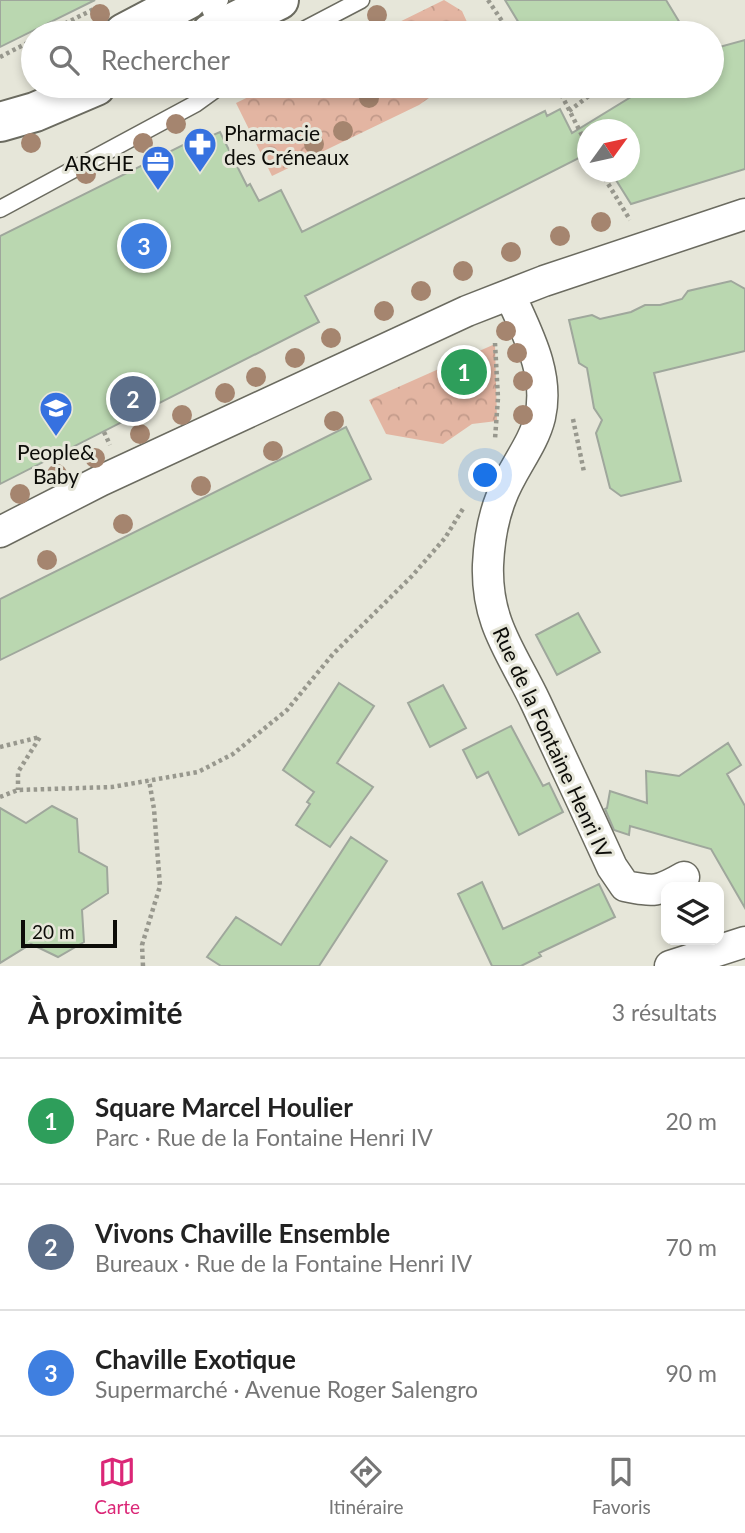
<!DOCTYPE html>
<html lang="fr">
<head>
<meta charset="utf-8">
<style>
	body { margin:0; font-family:Lato,sans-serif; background:#f6f6f6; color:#222 }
	.controls { position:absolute; right:21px; bottom:21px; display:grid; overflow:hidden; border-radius:14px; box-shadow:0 4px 10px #0003 }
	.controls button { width:63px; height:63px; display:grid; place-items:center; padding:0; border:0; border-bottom:2px solid #e0e0e0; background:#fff; color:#222; font:35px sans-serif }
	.compass { position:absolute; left:577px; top:119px; width:63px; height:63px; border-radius:50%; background:#fff; box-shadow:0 4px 10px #0003; rotate:57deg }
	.scale { position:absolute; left:21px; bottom:18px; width:96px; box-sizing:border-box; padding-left:7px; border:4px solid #0c0c08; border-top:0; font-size:19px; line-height:24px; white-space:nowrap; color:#0c0c08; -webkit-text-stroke:5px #e6e6d9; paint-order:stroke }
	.you { position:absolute; left:486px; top:476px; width:24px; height:24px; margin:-18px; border:5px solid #fff; border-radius:50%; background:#1a73e8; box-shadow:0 0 0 10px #1a73e833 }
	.badge { display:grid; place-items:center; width:46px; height:46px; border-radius:50%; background:#db2777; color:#fff; font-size:23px; font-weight:700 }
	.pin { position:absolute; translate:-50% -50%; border:4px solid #fff; box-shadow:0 2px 7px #0006 }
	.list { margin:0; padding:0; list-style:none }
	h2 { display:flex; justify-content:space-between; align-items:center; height:91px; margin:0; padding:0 28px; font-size:30px }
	h2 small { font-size:23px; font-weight:400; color:#767676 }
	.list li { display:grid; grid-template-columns:46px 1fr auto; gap:21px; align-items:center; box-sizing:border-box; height:126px; padding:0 28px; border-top:2px solid #e0e0e0 }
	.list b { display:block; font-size:26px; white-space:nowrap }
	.list p { margin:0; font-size:23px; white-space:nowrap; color:#767676 }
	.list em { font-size:23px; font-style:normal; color:#767676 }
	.icon { flex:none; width:38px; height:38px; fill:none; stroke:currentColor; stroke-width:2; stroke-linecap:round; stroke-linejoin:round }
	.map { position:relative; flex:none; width:745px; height:966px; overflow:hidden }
	.search { position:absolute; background:#fff; box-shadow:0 4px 10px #0003; left:21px; right:21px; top:21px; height:77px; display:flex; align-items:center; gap:18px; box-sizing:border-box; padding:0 24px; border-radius:38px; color:#767676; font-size:26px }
	.sheet { height:469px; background:#fff }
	nav { display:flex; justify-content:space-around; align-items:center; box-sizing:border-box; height:98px; border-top:2px solid #e0e0e0; background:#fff; font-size:19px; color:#767676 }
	nav a { display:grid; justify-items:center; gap:4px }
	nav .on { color:#db2777 }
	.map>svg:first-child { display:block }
</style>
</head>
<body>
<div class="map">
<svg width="745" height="966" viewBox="0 0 745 966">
	<defs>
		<pattern id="forest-crowns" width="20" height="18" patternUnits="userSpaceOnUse" patternTransform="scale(1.75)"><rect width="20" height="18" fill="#e3b5a2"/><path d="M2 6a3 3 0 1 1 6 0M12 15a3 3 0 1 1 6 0" fill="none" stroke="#c29a8a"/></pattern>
	</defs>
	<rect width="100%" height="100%" fill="#e6e6d9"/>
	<path fill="url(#forest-crowns)" d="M444,0l18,11 10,22h-95z
		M271,86h175l-27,19 -147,71 -36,-73z
		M495,344l2,77 -25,3 -29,20 -57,-10 -17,-34z"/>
	<path fill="#bad7b0" stroke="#9fa79c" stroke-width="2" d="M0,0h95l-95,47z
		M505,0h161l20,33h-161z
		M745,40v129l-114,35 -20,-32h18v-42h-42v24l-282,142 14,26 -319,162v-248l209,-104 2,4 9,-4 27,54 3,-2 9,17 22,-11 21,42 243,-121 2,5 13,-7 12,24 77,-47h63v-37z
		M731,281l14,8v62l-91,22 27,108 -60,15 -11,-8 -14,-55 6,-13 -8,-12 -7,-40 -8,-5 -10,-43 23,-5 8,4 31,-7 14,-7h15l22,-6 6,-8z
		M346,427l25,52 -371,181v-61z
		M578,613l22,39 -43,23 -21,-40z
		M339,683l35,23 -37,57 36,24 -43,60 -34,-22 14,-21 -3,-2 7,-10 -31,-22z
		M443,685l23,43 -36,19 -22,-44z
		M511,726l32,60 6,-3 14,29 -44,23 -31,-63 -11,6 -14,-28z
		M728,743l13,22 -14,9 18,32v102l-34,-59 -81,-23 -1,9 -15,-5 -9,-21 2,-1 3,-17 37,12 -1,-32 33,5z
		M52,806l25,13 2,33 28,15 1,26 -26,17 2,32 -26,15 -27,-13 -31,19v-155l26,15z
		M351,837l36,24 -68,105h-98l-14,-9 29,-40 45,28z
		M482,882l21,47 96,-45 16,33 -76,36 2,3 -20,10h-29l-34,-72z"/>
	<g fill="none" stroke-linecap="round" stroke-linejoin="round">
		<defs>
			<path id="service" d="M220,0l-11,7 11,24
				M298,33l63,-33
				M0,209l195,-105 25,-18"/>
			<path id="minor" d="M510,295c17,38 40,79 30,122 -7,29 -29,53 -39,81 -8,20 -12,46 -13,67 -2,59 25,89 48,138 26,55 51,109 76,164l13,19c30,6 33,6 59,-9
				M0,532l100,-51 367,-170 77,-30 201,-67
				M670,966l75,-24"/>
			<path id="primary" d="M124,33l63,-33
				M211,33l68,-33
				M0,122l35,-10 61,-26"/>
		</defs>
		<use href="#service" stroke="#6b6b60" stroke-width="19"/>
		<use href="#minor" stroke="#6b6b60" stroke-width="33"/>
		<use href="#primary" stroke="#6b6b60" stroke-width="42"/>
		<path stroke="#98988e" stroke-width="4.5" stroke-dasharray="3.5 3.5" stroke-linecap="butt" d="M488,0l22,33
			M46,33l52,-26
			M0,57l33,-17
			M544,86l5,8 13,2 26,51
			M569,111l33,-25
			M601,172l29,48
			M495,343l3,55 -3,41
			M573,419l11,53
			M104,432l6,13
			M0,747l40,-10 -22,35v18
			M0,797l18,-7 94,-3 86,-15 35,-18 54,-44 46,-56 79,-78 33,-38 19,-31
			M143,966l-1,-21 18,-59 -6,-77 -5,-29"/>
		<use href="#service" stroke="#fff" stroke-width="16"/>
		<use href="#minor" stroke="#fff" stroke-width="30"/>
		<use href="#primary" stroke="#fff" stroke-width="38"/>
	</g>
	<g fill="#a5856f">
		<circle cx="100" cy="14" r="10"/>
		<circle cx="377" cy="15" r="10"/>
		<circle cx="369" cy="98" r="10"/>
		<circle cx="176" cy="124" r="10"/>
		<circle cx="343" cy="131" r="10"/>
		<circle cx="31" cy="143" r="10"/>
		<circle cx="143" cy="143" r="10"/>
		<circle cx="314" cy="144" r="10"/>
		<circle cx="86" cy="174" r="10"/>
		<circle cx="601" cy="222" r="10"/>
		<circle cx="560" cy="236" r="10"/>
		<circle cx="511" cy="252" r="10"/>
		<circle cx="463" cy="271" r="10"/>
		<circle cx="421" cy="291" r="10"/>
		<circle cx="384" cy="311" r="10"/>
		<circle cx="506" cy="331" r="10"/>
		<circle cx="331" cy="338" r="10"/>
		<circle cx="517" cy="353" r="10"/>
		<circle cx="295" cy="358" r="10"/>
		<circle cx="256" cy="377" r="10"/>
		<circle cx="523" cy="381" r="10"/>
		<circle cx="225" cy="393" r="10"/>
		<circle cx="182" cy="415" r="10"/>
		<circle cx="523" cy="415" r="10"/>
		<circle cx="334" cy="421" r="10"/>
		<circle cx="140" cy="434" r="10"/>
		<circle cx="273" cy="451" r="10"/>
		<circle cx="95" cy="458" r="10"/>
		<circle cx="57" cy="474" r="10"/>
		<circle cx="201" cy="486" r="10"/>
		<circle cx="20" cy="494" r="10"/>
		<circle cx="123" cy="524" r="10"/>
		<circle cx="47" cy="560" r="10"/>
	</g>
	<defs>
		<symbol id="pharmacy-pin" viewBox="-11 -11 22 30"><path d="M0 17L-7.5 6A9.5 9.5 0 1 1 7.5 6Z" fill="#3671e0" stroke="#e6e6d9"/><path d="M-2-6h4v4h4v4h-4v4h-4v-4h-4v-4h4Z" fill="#fff"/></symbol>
		<symbol id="office-pin" viewBox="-11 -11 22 30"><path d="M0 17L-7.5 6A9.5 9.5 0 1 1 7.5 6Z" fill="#3671e0" stroke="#e6e6d9"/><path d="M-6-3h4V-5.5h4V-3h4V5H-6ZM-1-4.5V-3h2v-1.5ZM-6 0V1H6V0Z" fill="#fff"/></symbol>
		<symbol id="school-pin" viewBox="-11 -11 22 30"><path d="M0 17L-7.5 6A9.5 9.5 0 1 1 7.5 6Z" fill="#3671e0" stroke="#e6e6d9"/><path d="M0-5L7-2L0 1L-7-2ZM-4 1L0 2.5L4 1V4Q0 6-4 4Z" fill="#fff"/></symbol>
	</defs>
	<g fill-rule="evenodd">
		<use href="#pharmacy-pin" x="181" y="125" width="38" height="52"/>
		<use href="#office-pin" x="139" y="143" width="38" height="52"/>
		<use href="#school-pin" x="37" y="389" width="38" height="52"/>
	</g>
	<g text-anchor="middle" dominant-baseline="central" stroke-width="6" stroke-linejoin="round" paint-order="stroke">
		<g font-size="21" fill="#0c0c08" stroke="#e6e6d9" text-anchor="start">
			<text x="224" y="132">Pharmacie<tspan x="224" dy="24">des Créneaux</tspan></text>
			<text x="134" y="162" text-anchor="end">ARCHE</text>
			<text x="56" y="451" text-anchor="middle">People&amp;<tspan x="56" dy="24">Baby</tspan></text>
		</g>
		<g font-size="21" fill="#0c0c08" stroke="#e6e6d9">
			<text transform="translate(553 742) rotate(65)">Rue de la Fontaine Henri IV</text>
		</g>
	</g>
</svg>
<div class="controls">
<button><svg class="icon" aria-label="layers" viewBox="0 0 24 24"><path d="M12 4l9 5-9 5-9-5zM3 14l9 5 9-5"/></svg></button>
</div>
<svg class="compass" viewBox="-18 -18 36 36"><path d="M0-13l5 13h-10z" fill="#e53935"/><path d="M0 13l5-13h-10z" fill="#767676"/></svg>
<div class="scale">20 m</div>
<div class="you"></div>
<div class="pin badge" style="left:464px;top:372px;background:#2e9e5b">1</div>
<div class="pin badge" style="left:133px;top:399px;background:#5c6f8a">2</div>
<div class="pin badge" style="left:144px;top:246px;background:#3f7fe0">3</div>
<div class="search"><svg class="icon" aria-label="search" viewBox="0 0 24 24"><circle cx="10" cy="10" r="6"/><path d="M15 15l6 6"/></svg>Rechercher</div>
</div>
<section class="sheet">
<h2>À proximité<small>3 résultats</small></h2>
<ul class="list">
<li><span class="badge" style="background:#2e9e5b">1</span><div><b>Square Marcel Houlier</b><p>Parc · Rue de la Fontaine Henri IV</p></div><em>20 m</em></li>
<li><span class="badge" style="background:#5c6f8a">2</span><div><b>Vivons Chaville Ensemble</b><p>Bureaux · Rue de la Fontaine Henri IV</p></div><em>70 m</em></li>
<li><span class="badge" style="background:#3f7fe0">3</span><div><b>Chaville Exotique</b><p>Supermarché · Avenue Roger Salengro</p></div><em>90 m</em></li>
</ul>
</section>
<nav>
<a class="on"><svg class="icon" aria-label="map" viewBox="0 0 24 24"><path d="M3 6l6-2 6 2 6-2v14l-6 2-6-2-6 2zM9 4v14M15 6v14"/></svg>Carte</a>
<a><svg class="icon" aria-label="directions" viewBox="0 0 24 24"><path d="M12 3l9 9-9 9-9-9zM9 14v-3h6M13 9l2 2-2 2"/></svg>Itinéraire</a>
<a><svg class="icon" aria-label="saved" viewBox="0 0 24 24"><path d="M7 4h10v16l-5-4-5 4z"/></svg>Favoris</a>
</nav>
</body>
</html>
